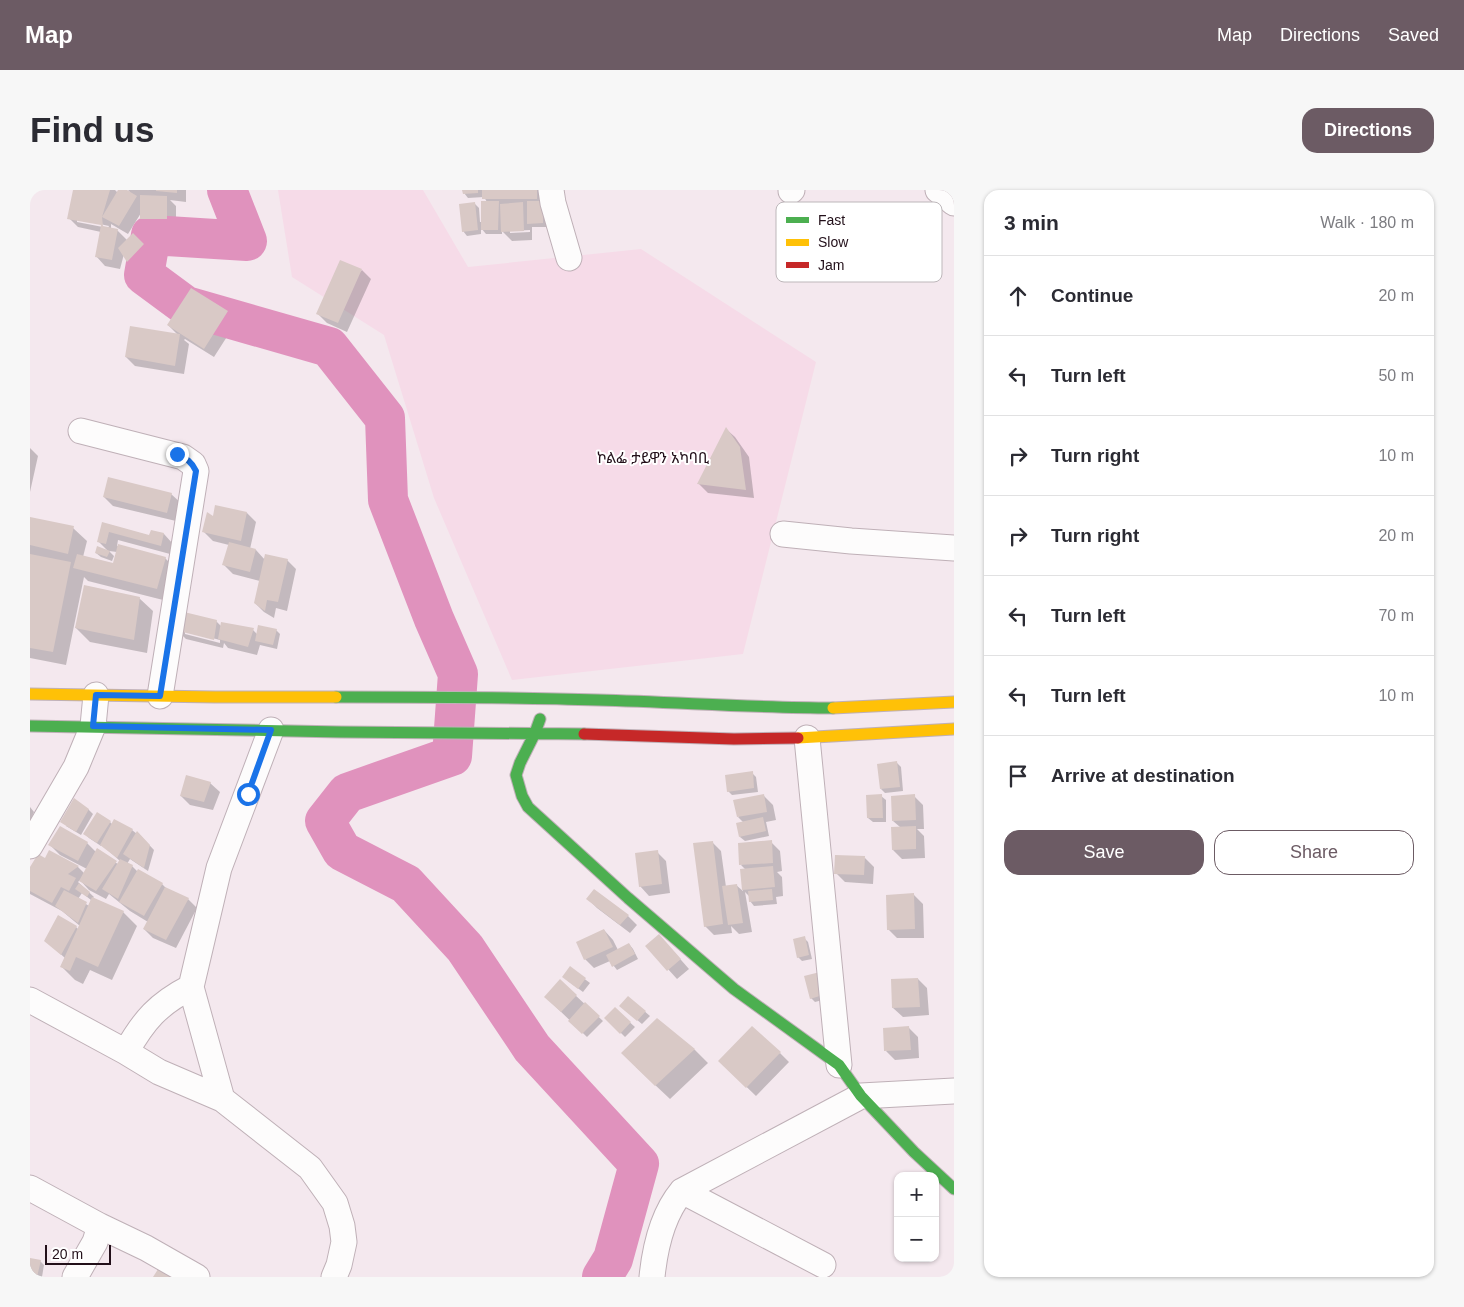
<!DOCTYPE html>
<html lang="en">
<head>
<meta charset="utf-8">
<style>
	body { margin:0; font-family:Arial,"Noto Sans Ethiopic",sans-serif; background:#f7f7f7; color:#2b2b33 }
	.controls { position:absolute; right:15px; bottom:15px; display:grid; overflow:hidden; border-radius:10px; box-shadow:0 1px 4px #0004 }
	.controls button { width:45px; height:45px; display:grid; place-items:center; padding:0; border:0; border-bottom:1px solid #e1e1e2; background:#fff; color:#2b2b33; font:25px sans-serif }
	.scale { position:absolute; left:15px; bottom:12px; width:66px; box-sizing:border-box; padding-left:5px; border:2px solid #220f19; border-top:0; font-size:14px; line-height:18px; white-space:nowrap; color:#220f19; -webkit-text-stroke:4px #fff; paint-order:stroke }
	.stop { position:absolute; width:15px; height:15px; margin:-11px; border:4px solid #1a73e8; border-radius:50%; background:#fff }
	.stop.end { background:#1a73e8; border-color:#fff; box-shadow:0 1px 5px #0008 }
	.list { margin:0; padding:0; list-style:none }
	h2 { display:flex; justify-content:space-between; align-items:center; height:65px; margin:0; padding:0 20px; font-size:21px }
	h2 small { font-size:16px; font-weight:400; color:#7c7c81 }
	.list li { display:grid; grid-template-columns:32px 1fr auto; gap:15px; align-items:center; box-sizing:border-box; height:80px; padding:0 20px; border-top:1px solid #e1e1e2 }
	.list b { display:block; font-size:19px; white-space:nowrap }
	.list em { font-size:16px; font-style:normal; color:#7c7c81 }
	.actions { display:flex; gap:10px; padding:15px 20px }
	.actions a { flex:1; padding:11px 0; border:1px solid #6c5b64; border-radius:15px; text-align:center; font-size:18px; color:#6c5b64 }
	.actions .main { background:#6c5b64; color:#fff }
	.icon { flex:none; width:28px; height:28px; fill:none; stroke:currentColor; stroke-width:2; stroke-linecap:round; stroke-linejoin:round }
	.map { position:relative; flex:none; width:924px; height:1087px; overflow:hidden; border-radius:15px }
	header { display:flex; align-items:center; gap:30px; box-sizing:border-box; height:70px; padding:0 25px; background:#6c5b64; color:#fff }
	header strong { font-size:24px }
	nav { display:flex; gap:28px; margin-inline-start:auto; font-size:18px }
	.intro { display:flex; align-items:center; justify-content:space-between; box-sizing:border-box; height:120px; padding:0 30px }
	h1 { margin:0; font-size:35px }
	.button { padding:12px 22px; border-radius:15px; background:#6c5b64; color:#fff; font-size:18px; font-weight:700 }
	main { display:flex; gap:30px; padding:0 30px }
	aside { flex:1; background:#fff; border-radius:15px; box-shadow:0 1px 4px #0004 }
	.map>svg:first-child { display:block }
</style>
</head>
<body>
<header>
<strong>Map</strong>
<nav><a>Map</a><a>Directions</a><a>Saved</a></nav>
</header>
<div class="intro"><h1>Find us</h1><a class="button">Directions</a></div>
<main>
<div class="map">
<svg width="924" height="1087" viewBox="0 0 924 1087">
	<rect width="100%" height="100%" fill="#f4e8ee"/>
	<path fill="#f6dbe8" d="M248,0h145l45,77 173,-18 175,113 -73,292 -231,26 -78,-182 -50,-163 -92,-58z"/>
	<path fill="#0003" fill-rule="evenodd" d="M44,0h41l3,3 2,-3h5l5,2 -2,-2h58v12l-16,-2 6,6v22l-26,-1 -9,-9v-5l-13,21 -17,-10v5l6,1 10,10 6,-5 15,14 -16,16 -8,-11 -4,15 -15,-3 -9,-10 5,-24 -23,-5 -9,-9zM47,29l32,7 -1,2 -31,-6z
		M434,0h94l-12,9 1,28h-15v13l-20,1 -10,-10v3h-16l-5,-6v6l-14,2 -4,-5 12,-27 4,4 1,14h2l5,-20 -3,-5 -16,1 -4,-5zM500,40v2l-20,1v-2z
		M332,80l9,9 -24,53 -20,-9 -9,-9z
		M161,99l37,23 9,9 -23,36 -29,-18 -1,1 5,4 -5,30 -49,-8 -9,-9 52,-22 -10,-10z
		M696,239l9,8 14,20 5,41 -46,-5 -9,-9z
		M0,258l8,8 -8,36z
		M141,304l10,9 -5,18 -63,-15 -9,-9z
		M217,323l9,9 -6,27 6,1 9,10h22l9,9 -9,42 -11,-3 -2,10 -10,-6 -9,-9 5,-22 -27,-7 -9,-9 5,-20 -16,-4 -9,-9 10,-14z
		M0,328l43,10 14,13 -4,16 31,7 3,-12 -8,-1 5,5 -2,5 -11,-4 -5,-4 12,-2 -10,-10 5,-18 47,13 14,-2 9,10 -3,10 -52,-14 -1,6 48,12 14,14 -8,30 -83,-21 -4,-4 -18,88 -36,-7z
		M109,408l14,13 -6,42 -57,-11 -15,-15z
		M186,431l5,5 32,4 4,4 19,-4 4,4 -3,15 -17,-4 -3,10 -29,-7 -4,-5 -1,5 -37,-9 -10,-10zM155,441l35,9v3l-35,-9z
		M867,573l4,4 2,24 -18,2 -4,-4z
		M722,583l4,4 2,15 -26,3 -4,-4z
		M180,593l10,9 -7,18 -23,-5 -9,-9z
		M734,606l9,9 3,15 -10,2 3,14 -24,5 -5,-4 4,-14 -6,-6z
		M851,606l5,4v22h-13l-5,-4z
		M884,606l9,9 1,24h-7l7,7 1,22 -23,1 -9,-9 7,-23 -7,-6z
		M0,617l4,5 -4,9z
		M58,619l5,5 -12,21 -15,-9z
		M80,632l3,3 19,5 5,4 1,-1 16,17 -6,21 -18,-12 -3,5 5,2 6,6 24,12 6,6 20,9 9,9 -21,40 -23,-10 -9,-9 4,-7 -18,-11 -21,-17 -3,5 -17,-9 -9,-10 -2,2 16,15 -1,1 30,14 14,14 -25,54 -22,-10 -7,14 -8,-4 -14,-14 4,-8 -19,-17 30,-14 2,2 2,-3 -18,-15 -32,-17v-24l16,-11 4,-7 28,15 6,6 3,-4 -27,-14 -11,-11 38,-1 9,9 22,12 2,-3 -18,-16 -1,1 -12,-8 -4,-4zM52,703l9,7 -2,6 -11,-7z
		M682,652l9,9 5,36 10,-2 7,6 -2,-21h5l-5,-5 30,-23 9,9 2,20 -5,1 5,5 1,19 -7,1 1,7 -23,2 -4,-5v-4l-5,-5 7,40 -13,2 -8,-8 1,7 -18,2 -9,-9z
		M627,662l9,9 4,32 -21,3 -9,-10z
		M835,668l9,9 -1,17 -28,-2 -9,-9z
		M884,705l9,9 1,34h-27l-9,-9z
		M558,709l40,17 9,9 -7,8 -33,-25z
		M574,740l9,10 5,10 11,-6 4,5 5,10 -21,11 -7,-9 -16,7 -9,-9z
		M774,748l4,4 4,17 -10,2 -4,-4z
		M637,754l22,25 -12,10 -30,-33z
		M540,778l20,15 -7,9 -15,-11z
		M775,787l25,21 -15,4 -4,-4z
		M888,789l9,9 2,27 -26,2 -10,-9z
		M530,791l43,40 -16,16 -32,-31z
		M598,807l22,19 -8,8 -17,-14z
		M585,819l20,18 -10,10 -19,-19z
		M627,829l38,31 13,13 -38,36 -34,-32z
		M879,838l9,9 1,21 -24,2 -9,-9z
		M750,863l9,9 -33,34 -27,-26z
		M0,1069l10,2 4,4 -2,12h-12z"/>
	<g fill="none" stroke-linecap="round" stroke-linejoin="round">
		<path stroke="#e092bd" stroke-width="40" d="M197,0l20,51 -96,-6 -7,40 42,31 143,41 56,71 3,82 46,119 24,55 -6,82 -105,37 -22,28 17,30 64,33 59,64 67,100 107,116 -26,95 -11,18"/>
	</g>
	<path fill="#d9c9c6" d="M43,0h37l-8,27 16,-27h9l10,6 -18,30 -17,-9 1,9 15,3 -6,31 -17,-3 6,-32 -34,-6z
		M126,0h21v3l-21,-2z
		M432,0h16v3l-15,1z
		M452,0h55v9h-55z
		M110,5l27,1v23h-27z
		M451,11h18l-1,29h-17z
		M497,11h16v22l-16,1z
		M445,12l3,28 -16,2 -3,-28z
		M493,12l1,29 -23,1 -1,-28z
		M103,43l11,11 -17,18 -9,-14z
		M310,70l22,9 -24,54 -22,-9z
		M161,98l37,23 -24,38 -37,-24z
		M100,136l50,8 -5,32 -50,-9z
		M696,237l14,20 6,43 -49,-6z
		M78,287l64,16 -5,20 -64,-16z
		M185,315l32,7 -6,29 -39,-9 5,-20 6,4z
		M0,327l44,9 -6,28 -38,-9z
		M72,332l47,13 2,-5 13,3 -3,13 -52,-14 -3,12 -9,-2z
		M199,352l27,7 -6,23 -28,-7z
		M88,354l48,13 -9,32 -84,-21 4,-14 36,9z
		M67,356l13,5 -3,6 -12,-4z
		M0,364l41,8 -18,90 -23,-4z
		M235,364l23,5 -10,43 -11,-2 -2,11 -11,-8z
		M54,395l56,12 -6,43 -59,-12z
		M150,421l37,9 -3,20 -39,-10z
		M191,432l33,6 -6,19 -30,-8z
		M228,435l19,4 -4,16 -18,-4z
		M867,571l3,26 -20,2 -3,-25z
		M723,581l1,17 -27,4 -2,-17z
		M156,585l25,7 -7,20 -24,-6z
		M734,604l3,18 -30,5 -4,-17z
		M852,604l1,24h-16l-1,-23z
		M885,604l1,26 -24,1 -1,-25z
		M44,608l15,11 -13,23 -16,-10z
		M67,622l14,9 -14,22 -14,-9z
		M733,627l3,14 -27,6 -3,-14z
		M84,629l19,10 -16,29 -17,-13z
		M30,636l28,16 -10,19 -30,-16z
		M886,636v23l-24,1 -1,-23z
		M107,641l13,14 -6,23 -21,-14z
		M742,650l1,23 -34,2 -1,-22z
		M683,651l10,83 -19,3 -11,-84z
		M67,658l20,13 -21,30 -17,-10z
		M19,660l30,16 -11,8 8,4 -7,13 -8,-4 -9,16 -22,-12v-24l8,-13 7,4z
		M628,660l4,34 -23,3 -4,-34z
		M805,665l30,1 -1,19 -30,-1z
		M90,669l13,6 -15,34 -16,-10z
		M743,676l2,21 -33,3 -2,-21z
		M108,679l25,14 -19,33 -25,-14z
		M49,693l11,9 -3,5 -12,-8z
		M707,694l6,39 -15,2 -6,-39z
		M135,697l24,11 -23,42 -23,-11z
		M564,699l35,26 -9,10 -34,-26z
		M742,699l1,11 -24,2 -1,-11z
		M34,700l23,12 -9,21 -23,-17z
		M884,703l1,36 -28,1 -1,-35z
		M62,707l32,14 -26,56 -22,-10 -6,14 -10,-4z
		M28,725l19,11 -16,29 -17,-14z
		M574,739l9,18 -29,13 -8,-18z
		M629,744l22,25 -14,12 -22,-25z
		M775,746l4,19 -12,3 -4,-19z
		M599,753l6,11 -23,13 -6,-12z
		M540,776l16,12 -8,11 -16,-12z
		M790,782l6,22 -16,5 -6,-23z
		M888,788l2,29 -28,1 -1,-29z
		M530,789l17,16 -16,17 -17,-15z
		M598,806l18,15 -9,10 -18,-15z
		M555,812l15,14 -18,18 -14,-13z
		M585,817l16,15 -11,12 -16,-16z
		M627,828l38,31 -40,37 -34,-33z
		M722,836l29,26 -35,36 -28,-27z
		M879,836l2,24 -27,1 -1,-23z
		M0,1068l11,2 -4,17 -7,-1z
		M132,1073l12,14h-21z"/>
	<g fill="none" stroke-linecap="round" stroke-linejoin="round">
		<defs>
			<path id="street" d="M521,0l2,13 16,55
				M908,0l16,13
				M761,1l1,-1
				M51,241l102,26 10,7 3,7 -36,225
				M753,344l68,7 103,7
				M777,548l32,327
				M0,656l46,-79 17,-41 3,-31
				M0,810l96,52 33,20 63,27 88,69 25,35 7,23 2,16 -5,23 -5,12
				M96,862c18,-32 32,-48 65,-65
				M192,909l-31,-112 28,-119 52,-138
				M0,998l70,38 46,22 51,29
				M652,1001l141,74
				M45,1087l20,-35 5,-16
				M622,1087c3,-30 10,-62 30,-86l179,-95 93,-5"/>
			<path id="fast" d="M306,507c88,0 175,0 262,3 79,2 157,8 235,8
				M510,529l-5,14 -15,30 -4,12 6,21 6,11 100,91 106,91 105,76 22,31 53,56 40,37
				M0,536l311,6 243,2"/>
			<path id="slow" d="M0,504l185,3h121
				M803,518l121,-6
				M768,548l156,-9"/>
			<path id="jam" d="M554,544l150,5 64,-1"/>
		</defs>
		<use href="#street" stroke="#bfb0b7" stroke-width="27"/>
		<use href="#fast" stroke="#bfb0b7" stroke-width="13"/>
		<use href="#slow" stroke="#bfb0b7" stroke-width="13"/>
		<use href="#jam" stroke="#bfb0b7" stroke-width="13"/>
		<use href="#street" stroke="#fdfcfc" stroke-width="25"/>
		<use href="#fast" stroke="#4caf50" stroke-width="11"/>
		<use href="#slow" stroke="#ffc107" stroke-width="11"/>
		<use href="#jam" stroke="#c62828" stroke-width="11"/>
	</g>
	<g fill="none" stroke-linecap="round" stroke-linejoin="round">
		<path stroke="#1a73e8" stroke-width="6" d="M147,264c9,4 15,8 19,17l-36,225 -64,-1 -3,31 178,4 -23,64"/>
	</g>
	<g text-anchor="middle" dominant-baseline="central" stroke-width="4" stroke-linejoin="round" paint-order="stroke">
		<g font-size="15" fill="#220f19" stroke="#fff">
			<text x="623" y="267">ኮልፌ ታይዋን አካባቢ</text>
		</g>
	</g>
	<rect x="746" y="12" width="166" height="80" rx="8" fill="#fff" stroke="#bdb7ba" stroke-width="1"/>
	<rect x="756" y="27" width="23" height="6" fill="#4caf50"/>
	<rect x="756" y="49" width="23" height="7" fill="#ffc107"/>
	<rect x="756" y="72" width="23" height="6" fill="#c62828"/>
	<g font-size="14" fill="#220f19">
		<text x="788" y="35">Fast</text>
		<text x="788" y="57">Slow</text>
		<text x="788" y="80">Jam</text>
	</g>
</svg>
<div class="controls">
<button>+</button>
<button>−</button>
</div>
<div class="scale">20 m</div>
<div class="stop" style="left:218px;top:604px"></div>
<div class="stop end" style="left:147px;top:264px"></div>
</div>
<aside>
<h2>3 min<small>Walk · 180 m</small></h2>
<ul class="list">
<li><svg class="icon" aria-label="ahead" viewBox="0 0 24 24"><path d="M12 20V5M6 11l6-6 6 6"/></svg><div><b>Continue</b></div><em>20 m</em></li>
<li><svg class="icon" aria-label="left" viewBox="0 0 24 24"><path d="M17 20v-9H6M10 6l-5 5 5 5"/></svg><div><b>Turn left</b></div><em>50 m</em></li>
<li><svg class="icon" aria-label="right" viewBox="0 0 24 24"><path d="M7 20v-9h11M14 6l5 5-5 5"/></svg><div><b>Turn right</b></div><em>10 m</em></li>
<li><svg class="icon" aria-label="right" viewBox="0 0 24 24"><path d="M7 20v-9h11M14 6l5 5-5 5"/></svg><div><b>Turn right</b></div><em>20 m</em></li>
<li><svg class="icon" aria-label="left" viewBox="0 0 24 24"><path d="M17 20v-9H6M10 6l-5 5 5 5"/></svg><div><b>Turn left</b></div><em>70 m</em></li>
<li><svg class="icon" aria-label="left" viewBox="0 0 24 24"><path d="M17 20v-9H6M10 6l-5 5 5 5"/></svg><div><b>Turn left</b></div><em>10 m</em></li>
<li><svg class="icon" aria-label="arrive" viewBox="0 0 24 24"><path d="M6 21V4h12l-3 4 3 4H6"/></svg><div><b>Arrive at destination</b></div></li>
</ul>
<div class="actions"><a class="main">Save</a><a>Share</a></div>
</aside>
</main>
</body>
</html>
